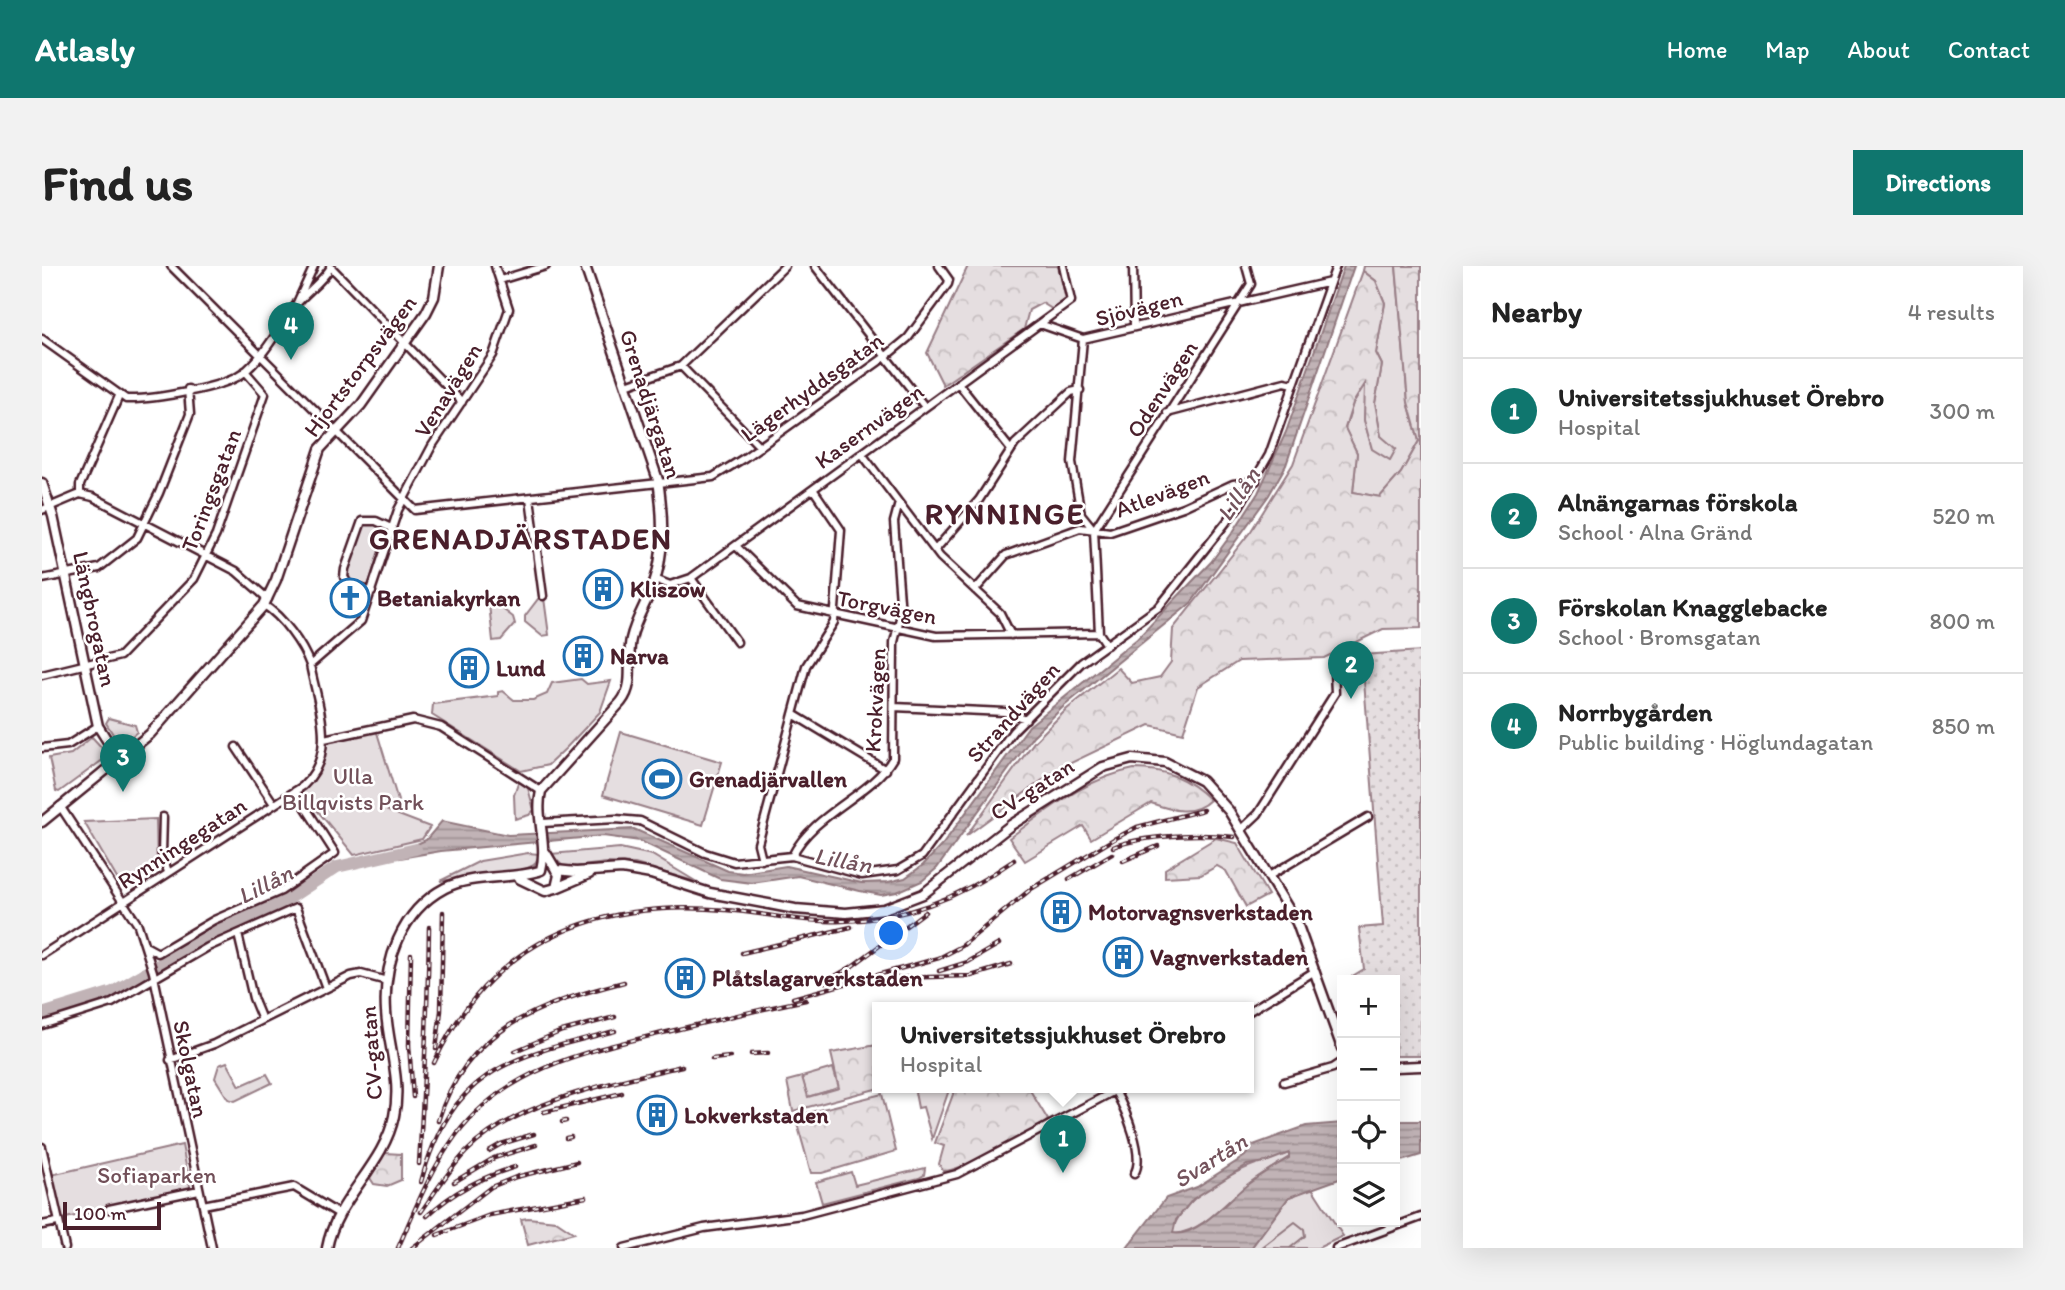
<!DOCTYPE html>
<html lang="en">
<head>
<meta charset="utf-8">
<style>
	body { margin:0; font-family:Itim,sans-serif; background:#f2f2f2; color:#222 }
	.controls { position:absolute; right:21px; bottom:21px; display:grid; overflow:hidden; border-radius:0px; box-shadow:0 7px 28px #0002 }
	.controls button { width:63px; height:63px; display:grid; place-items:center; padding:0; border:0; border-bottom:2px solid #e0e0e0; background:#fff; color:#222; font:35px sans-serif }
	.scale { position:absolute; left:21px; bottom:18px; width:98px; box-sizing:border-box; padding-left:7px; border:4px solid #4a1f2b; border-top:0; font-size:19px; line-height:24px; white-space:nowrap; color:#4a1f2b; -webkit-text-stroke:5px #fff; paint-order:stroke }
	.you { position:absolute; left:850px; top:668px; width:24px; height:24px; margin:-18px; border:5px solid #fff; border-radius:50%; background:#1a73e8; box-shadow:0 0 0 10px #1a73e833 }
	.badge { display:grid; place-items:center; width:46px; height:46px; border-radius:50%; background:#0f766e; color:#fff; font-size:23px; font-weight:700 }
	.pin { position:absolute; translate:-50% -58px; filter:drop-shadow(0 2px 4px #0008) }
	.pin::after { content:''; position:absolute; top:37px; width:24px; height:21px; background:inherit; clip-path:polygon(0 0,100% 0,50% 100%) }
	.popup { position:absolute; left:830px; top:736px; width:382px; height:91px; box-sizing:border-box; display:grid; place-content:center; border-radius:0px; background:#fff; filter:drop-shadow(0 2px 5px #0005); font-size:23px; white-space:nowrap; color:#767676 }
	.popup b { font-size:26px; color:#222 }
	.popup::after { content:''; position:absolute; left:50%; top:100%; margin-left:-14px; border:14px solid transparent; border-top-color:#fff }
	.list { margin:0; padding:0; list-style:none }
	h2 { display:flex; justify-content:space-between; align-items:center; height:91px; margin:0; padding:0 28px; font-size:30px }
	h2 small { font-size:23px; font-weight:400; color:#767676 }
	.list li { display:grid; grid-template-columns:46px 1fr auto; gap:21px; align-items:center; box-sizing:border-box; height:105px; padding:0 28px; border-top:2px solid #e0e0e0 }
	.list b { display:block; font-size:26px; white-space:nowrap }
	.list p { margin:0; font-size:23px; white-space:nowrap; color:#767676 }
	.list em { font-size:23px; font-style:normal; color:#767676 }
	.icon { flex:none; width:38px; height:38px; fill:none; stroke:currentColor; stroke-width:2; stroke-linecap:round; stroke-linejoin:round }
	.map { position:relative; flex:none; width:1379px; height:982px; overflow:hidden; border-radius:0px }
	header { display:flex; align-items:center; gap:42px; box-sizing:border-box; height:98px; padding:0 35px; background:#0f766e; color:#fff }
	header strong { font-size:33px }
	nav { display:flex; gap:38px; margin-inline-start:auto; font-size:24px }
	.intro { display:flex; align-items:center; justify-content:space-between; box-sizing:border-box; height:168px; padding:0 42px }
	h1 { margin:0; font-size:49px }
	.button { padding:18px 32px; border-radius:0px; background:#0f766e; color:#fff; font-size:24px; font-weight:700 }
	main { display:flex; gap:42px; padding:0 42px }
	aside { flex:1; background:#fff; border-radius:0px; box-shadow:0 7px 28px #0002 }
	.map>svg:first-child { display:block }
</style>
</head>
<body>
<header>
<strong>Atlasly</strong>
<nav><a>Home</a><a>Map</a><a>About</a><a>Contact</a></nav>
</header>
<div class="intro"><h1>Find us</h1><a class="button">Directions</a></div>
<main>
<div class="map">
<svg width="1379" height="982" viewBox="0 0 1379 982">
	<defs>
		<pattern id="forest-crowns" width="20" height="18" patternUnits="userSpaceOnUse" patternTransform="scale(1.75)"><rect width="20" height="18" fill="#e5dee0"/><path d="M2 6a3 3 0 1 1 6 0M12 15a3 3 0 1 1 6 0" fill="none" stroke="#c6bec0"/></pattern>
		<pattern id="garden-dots" width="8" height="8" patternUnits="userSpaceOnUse" patternTransform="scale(1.75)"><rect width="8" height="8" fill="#e5dee0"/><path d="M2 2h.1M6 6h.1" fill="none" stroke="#c6bec0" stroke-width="1.8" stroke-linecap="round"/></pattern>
		<pattern id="water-rules" width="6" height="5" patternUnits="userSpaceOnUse" patternTransform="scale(1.75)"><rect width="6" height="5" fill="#c1b3b6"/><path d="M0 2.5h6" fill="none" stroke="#9f9194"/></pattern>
	</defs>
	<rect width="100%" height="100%" fill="#fff"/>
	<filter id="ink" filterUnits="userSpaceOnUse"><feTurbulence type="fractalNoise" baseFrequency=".0143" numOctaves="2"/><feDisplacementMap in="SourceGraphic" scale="14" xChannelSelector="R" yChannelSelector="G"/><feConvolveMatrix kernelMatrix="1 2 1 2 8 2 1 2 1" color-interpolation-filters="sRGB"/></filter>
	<g filter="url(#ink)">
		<path fill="#e5dee0" stroke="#987e86" stroke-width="2" d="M1322,0h32l12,136 11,39 -18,32 -21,24 -27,-5 4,-39 -12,-24 8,-26 13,-21 -2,38 8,28 23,1 -14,-12 -6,-34 7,-38 -6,-12 9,-50 -9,-22 -13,-10z
			M326,255l18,6 -18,60 -19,-7 -2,-6 18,-51z
			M502,332l5,37 -7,1 -17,-14v-6l13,-17z
			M454,338l17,13 2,7 -14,16 -8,1 -4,-37z
			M539,413l6,5 24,-3 -11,31 -34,36 -18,17 -27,6 -89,-56 1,-11 65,-8v-4l5,-1 11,9h19l14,-6 5,-11z
			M67,452l26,7 2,7 -14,11 -7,-4 -10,-16z
			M333,460l24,78 -11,7 42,16 -8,12 -68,16 -53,-64 17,-24 10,-27z
			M579,466l101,30 -19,63 -100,-30z
			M50,471l12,13v9l-45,33 -3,-1 -7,-33 22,-4z
			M477,515l9,7 6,22 -5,5 -14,4 -1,-24z
			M114,553l1,50 -30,19 -8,-6 -35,-60z
			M578,582l32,7 45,27 -62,-18 -29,-1 -41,5 -15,-14z
			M486,587l12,1 -6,11 -11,5 -83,11 40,-20z
			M185,796l13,24 27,-12 5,9 -37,18 -7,-2 -13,-21 4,-13z
			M791,802l6,20 -32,9 -5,-20z
			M872,821h36l-18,52 -9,-32 -5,1z
			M140,879l9,46 -130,28 -10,-44z
			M1247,887v4c-16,10 -32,20 -46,32 -21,17 -40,42 -69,45l-2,-3c14,-43 78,-67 117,-78z
			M883,902l-1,7 -5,3 -97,25 -6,-21 35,-10 4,13z
			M1270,922l31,48 -25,12h-67l38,-51z"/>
		<path fill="url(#forest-crowns)" stroke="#987e86" stroke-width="2" d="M926,0h90l8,33 -14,10 -10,-6 -13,7 -5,19 -81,56 -16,-32z
			M1354,0h25v362l-38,1 -59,29 -85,3 -41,26 -15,46 -33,-8 -94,45 -90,66 68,-94 33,-33 51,-41 14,15 28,-6 11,-15 2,-33 78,-98 42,-67 70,-193 13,10 9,22 -9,50 6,12 -7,38 6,33 15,13 -6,11 -18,-11 -8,-29 1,-36 -12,19 -8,25 12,25 -4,39 27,5 21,-24 18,-32 -11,-39z
			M1092,503c31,0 54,9 76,31 -17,17 -40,10 -59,3l-60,36 -8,-13 -58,35 -16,-23c39,-28 77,-60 125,-69z
			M1174,572l21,5 31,52 -22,12 -20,-36 -9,-5 -16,9 -36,2v-8z
			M835,779l1,42h5l-90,24 -6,-30 15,-4 6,20 31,-9 -8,-35z
			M918,821h68l20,33c-11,12 -90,52 -105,51l-4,-7 5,-18 -9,-3 20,-54z
			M840,828l14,57 -74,22h-11l-16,-57z
			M343,887l16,1v26l-14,6 -13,-2 -4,-6z
			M486,952l28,3 18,12 -46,12 -7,-26z"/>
		<path fill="url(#garden-dots)" stroke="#987e86" stroke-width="2" d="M1379,385v405h-26v-76h-49l18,-11 -5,-41 24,-2 -21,-271z"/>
		<path fill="url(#water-rules)" stroke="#91787e" stroke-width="2" fill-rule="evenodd" d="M1302,0h10l-68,199 -17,30 -78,108 -128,104 -30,29 -96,132 -15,13 -25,11 -16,3 -21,-4 -62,-15 -46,7 -32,-4 -80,-38 -37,-5 -162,15 -41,7 1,-7 25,-11 16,-19 66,14 126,-6 94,42 15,2 43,-7 76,17 26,-1 17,-4 18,-13 20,-21 86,-118 108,-87 74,-77 22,-30 25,-39 28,-61z
			M1353,855h26v34l-26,8z
			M1300,857v55l-53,19 -38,51h-124l39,-50 31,-11 48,-31 8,-11 53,-19zM1247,887v5c-16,9 -33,19 -47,31 -15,13 -47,49 -69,44l3,-13 17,-21 54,-34 19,-3z"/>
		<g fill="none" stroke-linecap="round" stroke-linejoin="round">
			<path stroke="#91787e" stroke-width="2" d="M1219,982l34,-26 9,7 1,7 -15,12"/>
			<path stroke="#c1b3b6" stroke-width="12" d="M0,748l71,-22 105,-62 69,-30 50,-33 79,-18"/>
			<defs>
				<path id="minor" d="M129,0l244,244 298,-33 31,-19 141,-101 23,-19 40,-54 1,-4 -10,-14
					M288,0l132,136
					M773,0l110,141
					M1091,0l1,61
					M458,14l46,-14
					M254,39l18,-39
					M998,58l43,15 247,-57
					M0,73l84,60c24,1 97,-11 116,-25 23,-18 36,-45 53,-68 11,-14 26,-23 36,-39
					M1041,73l-11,123 9,52 13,16 5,103 8,12
					M639,100l79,81
					M916,117l53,67
					M584,119l55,-19 104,-100
					M1125,147l118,-31 9,2
					M820,188l78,103 60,56 11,22
					M38,228l13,3 143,74 32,28
					M38,228v-9l39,-89
					M488,232l13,98
					M0,244l38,-16
					M1052,264l157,-246 -5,-18
					M694,280l61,60 139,30 163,-3
					M893,284l44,-50 36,-56 56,-52 9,-2
					M649,312l46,64
					M0,313l57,-11 38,-30 22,-45 31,-79 -2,-25
					M613,313l15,6 21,-7 380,-277 -8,-35
					M933,324l31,-35 74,-27 30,4 73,-25 50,-23 23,-3
					M330,326l-24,-8 -4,-7 1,-8 17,-48h14l15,7
					M268,399l51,-44 37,-111 34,-64 61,-91 16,-46 -14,-43
					M0,409l78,-19 74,-77 22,-44 49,-141 -20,-23
					M852,441l111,5 21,7
					M751,448l93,56
					M282,473l89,-19 28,7 100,64
					M194,481l38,57
					M0,482l26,-3 30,-19
					M18,540l78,119 15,47 59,276
					M121,551l-1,37 6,18
					M500,557l74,-4 24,2 65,32 29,9 58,-6 70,19 36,-5 24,-14 91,-125 68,-68 78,-56 81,-102 29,-50 67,-189
					M1199,564l17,-16 77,-121 -1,-23
					M750,590c22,-44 79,-60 101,-98l1,-116 7,-28 -7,-92 5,-19
					M720,594l-4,-16 48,-178 28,-44 7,-92 -28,-41
					M1227,610l99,-59
					M196,668l15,64 9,22
					M105,681l11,6 56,-33 67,-29 54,-38 -40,-62
					M0,689l261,-169c35,-33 15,-80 7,-121 -7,-20 -28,-49 -46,-60
					M1206,746l67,-41
					M0,759l70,-22 96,-56 88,-39 30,80
					M128,794l44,-16 137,-68 10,-2 26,7
					M1242,816l49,-14 9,-6
					M1073,825c10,18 31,65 19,83
					M0,881l23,101
					M161,939l91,-18 45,27
					M67,943l90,-19
					M0,959l15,-3
					M582,982l80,-20 98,-13 155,-41 165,-87
					M1294,982l85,-31"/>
				<path id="tertiary" d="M0,217l11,33 45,210 21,33
					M0,556l108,-88 114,-129 12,-25 44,-131 41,-44 65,-92 8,-16 5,-31
					M499,604c7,-27 -6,-53 0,-79l80,-89c15,-19 5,-41 10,-63 4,-18 14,-34 21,-51 14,-33 11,-74 6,-108l-73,-214
					M514,604l20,2 46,-3 29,5 59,19 85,16 51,4 38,-4 39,-15 88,-69 92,-58 29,-8 33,3 37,19 27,30 68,112 45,125
					M478,613l25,12 11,-3 3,-13 -13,-22
					M514,622l33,-14
					M1353,801l26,-1
					M285,982c9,-50 57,-82 67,-132 8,-37 -6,-69 -8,-105 -3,-48 15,-100 59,-123 27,-14 64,-8 94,-17"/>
			</defs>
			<use href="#minor" stroke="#4a1f2b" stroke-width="11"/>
			<use href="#tertiary" stroke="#4a1f2b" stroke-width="13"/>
			<use href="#minor" stroke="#fff" stroke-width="6"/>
			<use href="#tertiary" stroke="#fff" stroke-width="8"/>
			<defs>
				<path id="rail" d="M1071,581c31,-12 87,-14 121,-10
					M1081,595l35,-15
					M1027,613l43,-25
					M700,687l109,-26
					M369,688l-2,91 4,52
					M897,705l29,-9 31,-18
					M847,712l82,-2 40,-12
					M783,716l26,-15 74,-55
					M751,732l146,-40 23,-12 69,-57 83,-50 23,-12 66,-17
					M394,783l5,-38 2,-99
					M473,785l47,-20 53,-14
					M709,788l17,-1
					M670,793l18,-2
					M392,797c57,-123 162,-164 292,-153 38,3 77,13 116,11 63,-1 121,-25 172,-61
					M502,846l78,-19
					M396,855c28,-92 101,-117 186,-139
					M520,856l4,-1
					M524,872l5,-1
					M447,885l12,-7 33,-10
					M377,898c5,-79 9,-158 10,-237
					M379,916c31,-114 90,-125 194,-151
					M412,916l40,-24 42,-13
					M379,946c14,-20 28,-42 45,-60 50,-51 149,-70 216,-86
					M385,950c27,-25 53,-38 88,-49
					M395,969l53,-20 96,-18
					M356,982c17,-39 33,-79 58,-113 52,-69 136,-85 215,-104 45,-11 90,-22 135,-31
					M370,982l79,-61 25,-10 61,-15"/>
			</defs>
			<use href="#rail" stroke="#4a1f2b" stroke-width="4.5"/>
			<use href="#rail" stroke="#fff" stroke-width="2" stroke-dasharray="5" stroke-linecap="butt"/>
		</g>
	</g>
	<defs>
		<symbol id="building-ring" viewBox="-11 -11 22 22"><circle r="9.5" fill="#fff" stroke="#1f6fb2" stroke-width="1.5"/><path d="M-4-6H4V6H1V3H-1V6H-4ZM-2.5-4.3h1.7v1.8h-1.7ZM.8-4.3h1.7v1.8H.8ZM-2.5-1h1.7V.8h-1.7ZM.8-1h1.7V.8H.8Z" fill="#1f6fb2"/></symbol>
		<symbol id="church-ring" viewBox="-11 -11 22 22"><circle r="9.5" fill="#fff" stroke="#1f6fb2" stroke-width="1.5"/><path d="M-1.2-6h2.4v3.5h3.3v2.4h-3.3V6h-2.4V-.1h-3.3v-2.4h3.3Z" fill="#1f6fb2"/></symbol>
		<symbol id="stadium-ring" viewBox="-11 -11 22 22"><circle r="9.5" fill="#fff" stroke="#1f6fb2" stroke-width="1.5"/><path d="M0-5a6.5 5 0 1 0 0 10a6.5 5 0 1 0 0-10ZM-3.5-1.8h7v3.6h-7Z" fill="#1f6fb2"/></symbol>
	</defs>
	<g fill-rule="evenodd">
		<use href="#building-ring" x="539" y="301" width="44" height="44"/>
		<use href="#church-ring" x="286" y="310" width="44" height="44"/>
		<use href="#building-ring" x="519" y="368" width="44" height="44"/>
		<use href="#building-ring" x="405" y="380" width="44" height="44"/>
		<use href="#stadium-ring" x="598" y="491" width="44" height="44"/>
		<use href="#building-ring" x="997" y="624" width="44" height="44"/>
		<use href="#building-ring" x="1059" y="669" width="44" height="44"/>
		<use href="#building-ring" x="621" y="690" width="44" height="44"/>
		<use href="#building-ring" x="593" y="827" width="44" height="44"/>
	</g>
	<g text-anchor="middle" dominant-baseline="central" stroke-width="5" stroke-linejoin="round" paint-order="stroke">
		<g font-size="23" fill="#4a1f2b" stroke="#fff">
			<text transform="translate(1097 42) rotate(-14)">Sjövägen</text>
			<text transform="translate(318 100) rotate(-53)">Hjortstorpsvägen</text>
			<text transform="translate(770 121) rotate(-36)">Lägerhyddsgatan</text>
			<text transform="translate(1120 123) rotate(-57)">Odenvägen</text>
			<text transform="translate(406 124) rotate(-58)">Venavägen</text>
			<text transform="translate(609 138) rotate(72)">Grenadjärgatan</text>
			<text transform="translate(827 160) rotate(-36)">Kasernvägen</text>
			<text transform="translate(169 224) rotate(-69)">Toringsgatan</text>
			<text transform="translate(1120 227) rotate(-21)">Atlevägen</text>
			<text transform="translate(845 341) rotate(11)">Torgvägen</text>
			<text transform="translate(53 353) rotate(78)">Längbrogatan</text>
			<text transform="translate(833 434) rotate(-87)">Krokvägen</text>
			<text transform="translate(971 446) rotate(-48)">Strandvägen</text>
			<text transform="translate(990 523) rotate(-33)">CV-gatan</text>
			<text transform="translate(140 577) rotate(-33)">Rynningegatan</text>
			<text transform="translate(329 787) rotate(-94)">CV-gatan</text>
			<text transform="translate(149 803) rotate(78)">Skolgatan</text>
		</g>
		<g font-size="23" font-weight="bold" fill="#4a1f2b" stroke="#fff" text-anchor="start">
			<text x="588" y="323">Kliszow</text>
			<text x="335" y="332">Betaniakyrkan</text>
			<text x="568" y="390">Narva</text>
			<text x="454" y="402">Lund</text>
			<text x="647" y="513">Grenadjärvallen</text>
			<text x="1046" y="646">Motorvagnsverkstaden</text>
			<text x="1108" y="691">Vagnverkstaden</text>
			<text x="670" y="712">Plåtslagarverkstaden</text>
			<text x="642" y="849">Lokverkstaden</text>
		</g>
		<g font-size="23" fill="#714f58" stroke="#fff">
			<text x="311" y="510">Ulla<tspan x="311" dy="26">Billqvists Park</tspan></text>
			<text x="115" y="909">Sofiaparken</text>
		</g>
		<g font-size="24" font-style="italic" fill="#74535c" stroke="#fff">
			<text transform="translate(1196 228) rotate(-57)">Lillån</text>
			<text transform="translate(801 594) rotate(10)">Lillån</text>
			<text transform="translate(223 618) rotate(-27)">Lillån</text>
			<text transform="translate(1168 894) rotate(-32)">Svartån</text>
		</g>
		<g font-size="30" font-weight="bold" letter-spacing="2" fill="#4a1f2b" stroke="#fff">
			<text x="963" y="247">RYNNINGE</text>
			<text x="479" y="272">GRENADJÄRSTADEN</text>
		</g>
	</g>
</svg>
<div class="controls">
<button>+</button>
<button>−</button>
<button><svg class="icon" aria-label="locate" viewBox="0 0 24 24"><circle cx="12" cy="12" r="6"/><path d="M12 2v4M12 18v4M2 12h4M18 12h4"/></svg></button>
<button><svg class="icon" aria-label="layers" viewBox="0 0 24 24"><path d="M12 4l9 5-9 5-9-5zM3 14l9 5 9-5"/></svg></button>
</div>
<div class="scale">100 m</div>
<div class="you"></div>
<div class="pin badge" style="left:1021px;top:907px">1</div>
<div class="popup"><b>Universitetssjukhuset Örebro</b>Hospital</div>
<div class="pin badge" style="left:1309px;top:433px">2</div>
<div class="pin badge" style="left:81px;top:526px">3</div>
<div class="pin badge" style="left:249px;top:94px">4</div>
</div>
<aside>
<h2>Nearby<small>4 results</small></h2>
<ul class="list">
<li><span class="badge">1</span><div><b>Universitetssjukhuset Örebro</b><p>Hospital</p></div><em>300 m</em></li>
<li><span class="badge">2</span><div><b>Alnängarnas förskola</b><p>School · Alna Gränd</p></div><em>520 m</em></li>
<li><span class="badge">3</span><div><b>Förskolan Knagglebacke</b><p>School · Bromsgatan</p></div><em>800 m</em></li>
<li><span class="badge">4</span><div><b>Norrbygården</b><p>Public building · Höglundagatan</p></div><em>850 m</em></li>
</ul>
</aside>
</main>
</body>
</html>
